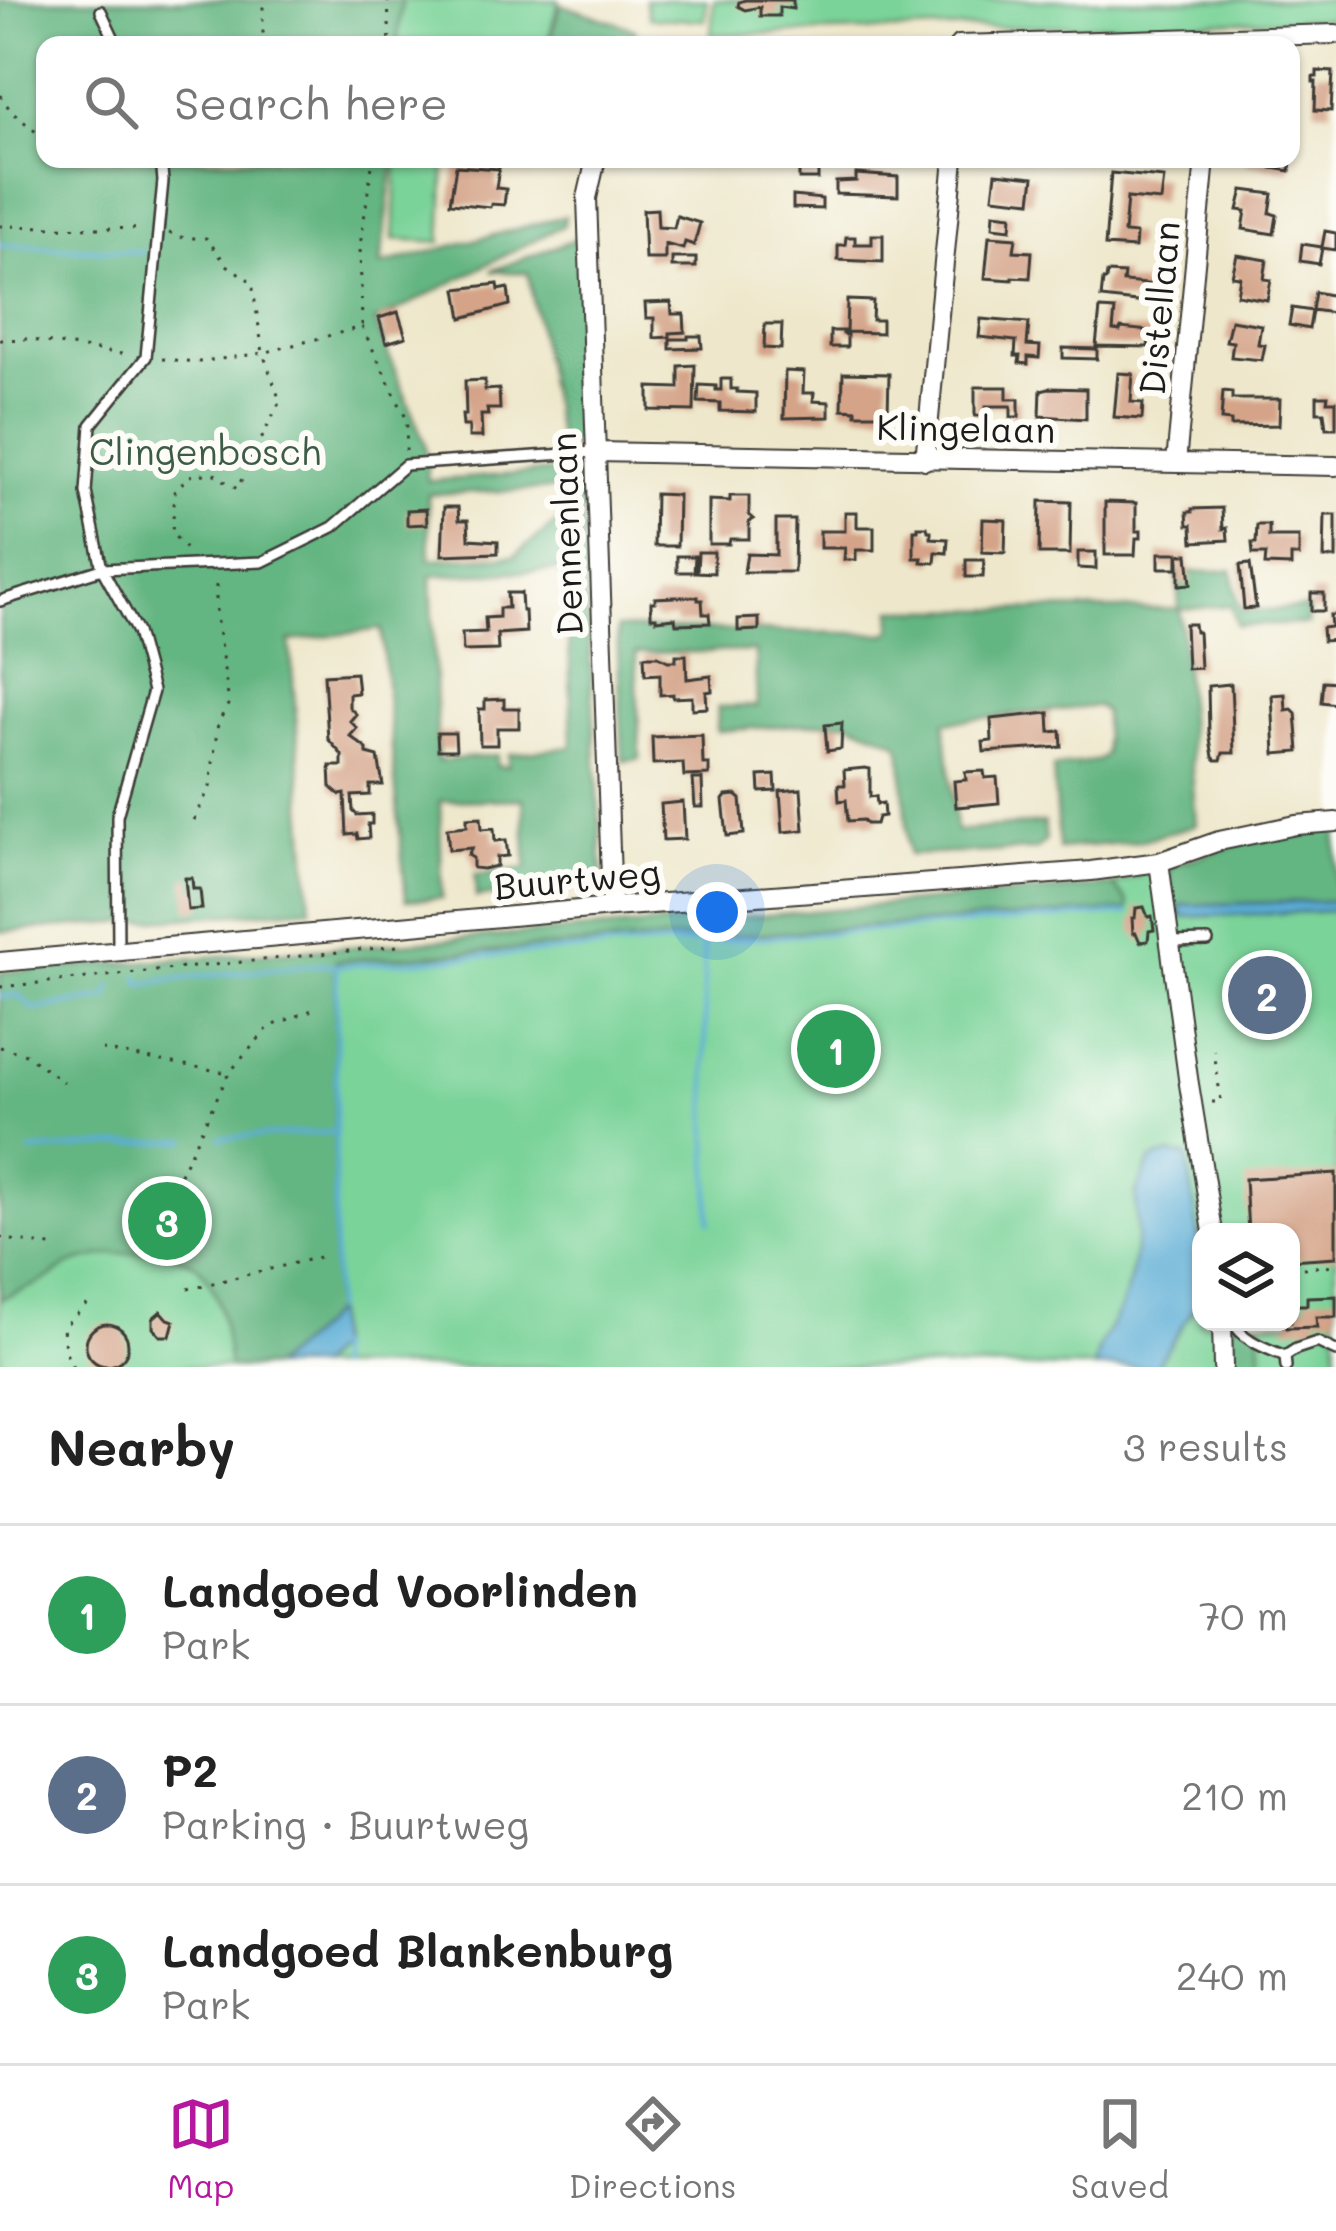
<!DOCTYPE html>
<html lang="en">
<head>
<meta charset="utf-8">
<style>
	:root { --surface:#fff; --page:#f2f2f2; --text:#222; --muted:#767676; --line:#e0e0e0; --accent:#b5179e }
	body { margin:0; font-family:Mali,sans-serif; background:var(--page); color:var(--text) }
	.controls { position:absolute; right:36px; bottom:36px; display:grid; overflow:hidden; border-radius:24px; box-shadow:0 3px 9px #0004 }
	.controls button { width:108px; height:108px; display:grid; place-items:center; padding:0; border:0; border-bottom:3px solid var(--line); background:var(--surface); color:var(--text); font:60px sans-serif }
	.you { position:absolute; left:717px; top:912px; width:42px; height:42px; margin:-30px; border:9px solid #fff; border-radius:50%; background:#1a73e8; box-shadow:0 0 0 18px #1a73e833 }
	.badge { display:grid; place-items:center; width:78px; height:78px; border-radius:50%; background:var(--accent); color:#fff; font-size:39px; font-weight:700 }
	.pin { position:absolute; translate:-50% -50%; border:6px solid #fff; box-shadow:0 3px 12px #0006 }
	.list { margin:0; padding:0; list-style:none }
	h2 { display:flex; justify-content:space-between; align-items:center; height:156px; margin:0; padding:0 48px; font-size:51px }
	h2 small { font-size:39px; font-weight:400; color:var(--muted) }
	.list li { display:grid; grid-template-columns:78px 1fr auto; gap:36px; align-items:center; box-sizing:border-box; height:180px; padding:0 48px; border-top:3px solid var(--line) }
	.list b { display:block; font-size:45px; white-space:nowrap }
	.list p { margin:0; font-size:39px; white-space:nowrap; color:var(--muted) }
	.list em { font-size:39px; font-style:normal; color:var(--muted) }
	.icon { flex:none; width:66px; height:66px; fill:none; stroke:currentColor; stroke-width:2; stroke-linecap:round; stroke-linejoin:round }
	.map { position:relative; flex:none; width:1336px; height:1367px; overflow:hidden }
	.search { position:absolute; background:var(--surface); box-shadow:0 3px 9px #0004; left:36px; right:36px; top:36px; height:132px; display:flex; align-items:center; gap:30px; box-sizing:border-box; padding:0 42px; border-radius:24px; color:var(--muted); font-size:45px }
	.sheet { height:696px; background:var(--surface) }
	nav { display:flex; justify-content:space-around; align-items:center; box-sizing:border-box; height:168px; border-top:3px solid var(--line); background:var(--surface); font-size:33px; color:var(--muted) }
	nav a { display:grid; justify-items:center; gap:6px }
	nav .on { color:var(--accent) }
	.map>svg:first-child { display:block }
	.green { fill:#7ad399; stroke:#4b785a; stroke-width:3; fill-rule:evenodd }
	.forest { fill:#63b581; stroke:#40684e; stroke-width:3; fill-rule:evenodd }
	.water { fill:#5badd6; stroke:#3c6479; stroke-width:3 }
	.lines { fill:none; stroke-linecap:round; stroke-linejoin:round }
	.stream { stroke:#5badd6; stroke-width:4.5 }
	.building { fill:#d4a388 }
	.service-casing { stroke:#3c3a36; stroke-width:14 }
	.minor-casing { stroke:#3c3a36; stroke-width:22 }
	.path { stroke:#3c3a36; stroke-width:3; stroke-dasharray:3 9; stroke-linecap:butt }
	.service { stroke:#fff; stroke-width:9 }
	.minor { stroke:#fff; stroke-width:18 }
	.labels { text-anchor:middle; dominant-baseline:central; stroke-width:12; stroke-linejoin:round; paint-order:stroke }
	.street-label { font-size:36px; fill:#1c1c1c; stroke:#fdfcf7 }
	.park-label { font-size:36px; fill:#3d5c48; stroke:#fdfcf7 }
</style>
</head>
<body>
<div class="map">
<svg width="1336" height="1367" viewBox="0 0 1336 1367">
	<rect width="100%" height="100%" fill="#fdfcf7"/>
	<filter id="ink" filterUnits="userSpaceOnUse"><feTurbulence type="fractalNoise" baseFrequency=".00833" numOctaves="2"/><feDisplacementMap in="SourceGraphic" scale="24" xChannelSelector="R" yChannelSelector="G"/><feConvolveMatrix kernelMatrix="1 2 1 2 8 2 1 2 1" color-interpolation-filters="sRGB"/></filter>
	<filter id="wash" filterUnits="userSpaceOnUse"><feTurbulence type="fractalNoise" baseFrequency=".004" numOctaves="4" result="noise"/><feDisplacementMap in="SourceGraphic" scale="48" xChannelSelector="R" yChannelSelector="G"/><feGaussianBlur stdDeviation="2.7" result="paint"/><feColorMatrix in="noise" values="0 0 0 0 0 0 0 0 0 0 0 0 0 0 0 0 0 1.4 0 .05"/><feComposite in="paint" operator="in"/></filter>
	<g filter="url(#wash)">
		<rect width="100%" height="100%" fill="#eee7cb"/>
		<path class="green" d="M 402,0 L 559,0 L 547,45 L 397,42 Z
			M 645,0 L 707,0 L 705,20 L 649,18 Z
			M 714,0 L 1336,0 L 1336,19 L 711,35 Z
			M 397,159 L 445,159 L 441,242 L 394,239 Z
			M 1336,828 L 1336,1367 L 0,1367 L 0,997 L 336,965 L 336,961 L 1127,910 L 1128,903 L 1113,885 L 1173,863 ZM 1201,1232 L 1291,1232 L 1291,1322 L 1201,1322 Z"/>
		<path class="forest" d="M 0,0 L 402,0 L 397,45 L 45,45 L 45,159 L 394,159 L 381,265 L 565,216 L 564,225 L 375,322 L 425,444 L 428,481 L 580,469 L 603,885 L 476,897 L 475,875 L 527,868 L 523,799 L 440,801 L 442,898 L 406,900 L 381,629 L 290,641 L 311,908 L 0,932 ZM 559,489 L 560,520 L 514,556 L 430,559 L 428,494 ZM 567,570 L 572,747 L 509,754 L 508,766 L 497,766 L 497,755 L 438,761 L 431,576 Z
			M 560,4 L 635,29 L 637,45 L 549,45 Z
			M 578,238 L 586,442 L 559,443 L 528,273 L 491,271 Z
			M 1232,570 L 1238,602 L 1243,611 L 1308,608 L 1308,624 L 1237,626 L 1231,605 L 1180,610 L 1196,825 L 1140,841 L 1059,849 L 1053,768 L 1099,760 L 1105,754 L 1104,712 L 1097,706 L 945,722 L 956,831 L 1044,823 L 1046,840 L 1036,850 L 909,855 L 901,748 L 897,742 L 846,721 L 717,731 L 718,707 L 757,706 L 755,651 L 636,653 L 640,759 L 623,761 L 617,628 L 887,634 L 892,630 L 893,610 L 1179,609 L 1177,573 Z
			M 1336,828 L 1336,901 L 1182,905 L 1182,917 C 1168,903 1170,884 1171,865 L 1249,841 Z
			M 1113,885 L 1128,903 L 1128,910 L 336,961 L 334,1310 L 318,1328 L 272,1367 L 229,1367 C 225,1337 222,1293 201,1270 C 177,1243 95,1252 66,1266 C 61,1269 57,1273 51,1277 C 35,1286 17,1292 0,1299 L 0,972 L 673,923 Z
			M 1230,1322 L 1259,1322 L 1262,1367 L 1234,1367 Z"/>
		<path class="water" d="M 1336,901 L 1336,911 L 1182,917 L 1181,905 Z
			M 1170,1154 L 1187,1156 L 1201,1253 L 1201,1296 L 1156,1367 L 1094,1367 L 1099,1348 L 1120,1309 L 1130,1281 L 1137,1236 L 1136,1192 L 1151,1160 Z
			M 334,1310 L 335,1348 L 316,1367 L 272,1367 L 318,1328 Z"/>
		<g class="lines">
			<path class="stream" d="M 0,245 L 143,252
				M 703,941 L 710,1222
				M 138,977 L 143,985 L 166,980 L 325,964 L 337,966 L 1128,913
				M 0,997 L 18,995 L 35,1009 L 108,997 L 111,985
				M 220,1138 L 334,1132
				M 31,1151 L 187,1140
				M 334,1310 L 337,967
				M 335,1348 L 335,1367"/>
		</g>
		<g id="blocks">
			<path class="building" d="M 793,0 L 793,9 L 779,7 L 779,16 L 760,16 L 760,7 L 745,10 L 738,6 L 739,2 L 745,0 Z
				M 1317,71 L 1333,72 L 1331,111 L 1315,110 L 1316,82 L 1313,82 L 1313,77 L 1317,77 Z
				M 1245,159 L 1291,159 L 1290,171 L 1244,163 Z
				M 808,162 L 818,162 L 818,179 L 799,179 L 799,170 L 808,170 Z
				M 456,166 L 499,169 L 496,188 L 506,189 L 504,205 L 491,204 L 490,207 L 450,203 Z
				M 996,173 L 1034,177 L 1031,201 L 993,197 Z
				M 1111,173 L 1164,178 L 1161,201 L 1127,198 L 1124,233 L 1136,234 L 1135,248 L 1105,246 Z
				M 856,174 L 898,177 L 898,196 L 836,194 L 836,182 L 856,181 Z
				M 1243,190 L 1273,194 L 1270,213 L 1277,215 L 1274,234 L 1243,229 L 1246,211 L 1238,210 Z
				M 793,196 L 822,199 L 822,209 L 793,208 Z
				M 657,209 L 658,227 L 674,228 L 677,216 L 700,223 L 694,245 L 685,242 L 683,249 L 665,244 L 665,259 L 645,259 L 643,210 Z
				M 994,213 L 1012,215 L 1011,229 L 993,227 Z
				M 1325,231 L 1336,233 L 1336,250 L 1322,248 L 1319,264 L 1300,261 L 1302,244 L 1322,247 Z
				M 872,235 L 883,235 L 883,262 L 838,260 L 838,245 L 845,245 L 846,237 L 855,237 L 855,244 L 872,244 Z
				M 989,236 L 1016,238 L 1014,251 L 1032,252 L 1030,278 L 1012,277 L 1012,280 L 985,278 Z
				M 1237,255 L 1267,260 L 1264,279 L 1271,280 L 1267,300 L 1237,295 L 1240,277 L 1232,276 Z
				M 672,258 L 696,258 L 696,267 L 672,267 Z
				M 1107,273 L 1124,274 L 1123,282 L 1148,284 L 1146,303 L 1101,298 L 1103,280 L 1106,280 Z
				M 498,284 L 499,290 L 508,288 L 510,305 L 462,318 L 457,289 Z
				M 1315,292 L 1335,296 L 1333,313 L 1312,310 Z
				M 847,300 L 873,301 L 872,320 L 882,320 L 882,333 L 846,332 Z
				M 671,302 L 672,314 L 684,314 L 685,332 L 670,333 L 670,337 L 654,338 L 654,318 L 646,318 L 645,303 Z
				M 1292,308 L 1312,311 L 1309,329 L 1289,325 Z
				M 1100,309 L 1115,310 L 1113,330 L 1120,331 L 1121,328 L 1150,331 L 1148,347 L 1096,346 Z
				M 398,312 L 406,337 L 386,343 L 379,318 Z
				M 981,319 L 1029,323 L 1027,345 L 1040,346 L 1039,358 L 1028,357 L 1028,364 L 1019,363 L 1020,356 L 1015,356 L 1016,341 L 979,337 Z
				M 1231,320 L 1261,325 L 1258,344 L 1265,345 L 1262,360 L 1231,357 L 1233,342 L 1226,341 Z
				M 765,324 L 782,324 L 781,349 L 764,348 Z
				M 830,331 L 843,331 L 843,334 L 847,335 L 847,347 L 830,347 Z
				M 688,336 L 701,336 L 702,348 L 670,349 L 670,339 L 688,339 Z
				M 1063,348 L 1097,349 L 1097,359 L 1063,358 Z
				M 695,365 L 694,411 L 649,410 L 649,387 L 679,388 L 679,366 Z
				M 785,371 L 804,372 L 803,393 L 814,393 L 813,401 L 829,402 L 829,417 L 784,418 Z
				M 843,373 L 889,374 L 888,414 L 856,414 L 856,410 L 842,409 Z
				M 1118,373 L 1133,374 L 1131,402 L 1143,403 L 1142,419 L 1114,417 Z
				M 721,379 L 731,379 L 731,389 L 737,389 L 737,392 L 756,393 L 756,412 L 720,411 L 720,403 L 698,402 L 699,385 L 716,386 L 716,390 L 721,390 Z
				M 485,380 L 485,390 L 499,389 L 500,409 L 487,409 L 488,415 L 481,415 L 482,437 L 469,437 L 469,426 L 463,426 L 462,415 L 466,415 L 465,381 Z
				M 975,387 L 1007,387 L 1007,399 L 1019,399 L 1019,417 L 1011,417 L 1011,406 L 986,406 L 986,416 L 975,416 Z
				M 1049,388 L 1086,389 L 1086,419 L 1040,416 L 1041,390 Z
				M 1223,391 L 1232,392 L 1232,399 L 1280,399 L 1279,425 L 1231,426 L 1231,421 L 1221,420 Z
				M 1317,396 L 1328,396 L 1327,401 L 1336,401 L 1336,428 L 1326,428 L 1324,412 L 1317,412 Z
				M 655,494 L 678,495 L 677,546 L 654,546 Z
				M 730,496 L 749,496 L 749,515 L 754,519 L 749,522 L 749,539 L 730,539 L 729,544 L 709,544 L 709,500 L 730,501 Z
				M 1040,501 L 1071,502 L 1070,554 L 1039,554 Z
				M 1105,502 L 1136,503 L 1136,531 L 1141,531 L 1141,538 L 1136,538 L 1135,555 L 1105,555 Z
				M 444,507 L 458,507 L 459,520 L 468,520 L 469,539 L 498,541 L 498,553 L 442,555 Z
				M 1222,508 L 1223,529 L 1227,528 L 1228,540 L 1193,542 L 1192,525 L 1188,525 L 1187,512 L 1192,512 L 1192,509 Z
				M 426,509 L 427,524 L 407,525 L 407,510 Z
				M 845,512 L 857,512 L 857,527 L 874,527 L 874,550 L 856,550 L 856,560 L 844,560 L 845,548 L 820,548 L 820,531 L 845,531 Z
				M 1325,515 L 1336,515 L 1336,558 L 1324,558 Z
				M 983,519 L 1006,520 L 1005,553 L 982,552 Z
				M 776,520 L 795,520 L 794,572 L 744,572 L 747,554 L 776,555 Z
				M 1257,525 L 1269,525 L 1269,537 L 1299,537 L 1299,556 L 1291,556 L 1291,566 L 1265,565 L 1266,554 L 1253,554 L 1252,543 L 1256,543 Z
				M 918,527 L 927,527 L 928,531 L 931,531 L 931,538 L 948,539 L 947,553 L 936,552 L 935,563 L 921,562 L 922,558 L 914,558 L 914,530 L 918,530 Z
				M 698,552 L 714,552 L 714,573 L 697,572 Z
				M 1078,552 L 1096,552 L 1096,569 L 1078,568 Z
				M 1159,553 L 1178,553 L 1178,568 L 1159,568 Z
				M 1179,554 L 1188,554 L 1191,584 L 1179,585 Z
				M 677,556 L 695,556 L 694,572 L 677,572 Z
				M 966,560 L 984,560 L 983,577 L 966,577 Z
				M 1250,564 L 1256,608 L 1244,609 L 1240,565 Z
				M 507,593 L 521,593 L 522,611 L 525,611 L 526,632 L 497,634 L 498,650 L 463,651 L 462,633 L 486,632 L 485,618 L 499,617 L 499,608 L 508,608 Z
				M 1311,593 L 1324,593 L 1324,611 L 1311,611 Z
				M 675,597 L 698,597 L 698,600 L 702,600 L 703,614 L 709,614 L 710,623 L 676,624 L 675,618 L 656,620 L 656,617 L 651,617 L 651,602 L 655,602 L 655,598 Z
				M 1330,615 L 1336,615 L 1336,640 L 1323,641 L 1322,628 L 1331,627 Z
				M 759,618 L 759,630 L 738,631 L 738,619 Z
				M 1185,624 L 1194,624 L 1195,632 L 1198,632 L 1200,668 L 1187,669 Z
				M 676,655 L 686,655 L 687,679 L 711,676 L 712,691 L 706,692 L 707,708 L 692,709 L 692,697 L 673,698 L 673,694 L 660,695 L 660,674 L 645,675 L 644,656 L 658,656 L 668,661 L 676,661 Z
				M 356,673 L 358,693 L 349,694 L 349,707 L 356,714 L 350,721 L 357,728 L 350,736 L 367,749 L 367,754 L 378,757 L 383,785 L 370,785 L 370,795 L 352,796 L 353,811 L 357,815 L 372,814 L 372,824 L 368,824 L 369,838 L 358,839 L 357,834 L 347,835 L 345,794 L 340,795 L 331,787 L 330,766 L 342,766 L 342,755 L 328,739 L 324,675 Z
				M 1323,681 L 1336,682 L 1336,704 L 1321,702 Z
				M 1231,684 L 1234,753 L 1223,753 L 1221,760 L 1216,760 L 1213,757 L 1209,732 L 1208,686 Z
				M 1285,694 L 1286,710 L 1292,709 L 1296,713 L 1299,752 L 1275,754 L 1272,695 Z
				M 504,699 L 504,708 L 519,708 L 519,728 L 497,728 L 497,745 L 480,745 L 479,709 L 485,709 L 485,700 Z
				M 1049,713 L 1050,732 L 1061,731 L 1062,747 L 984,752 L 983,742 L 992,741 L 991,719 Z
				M 842,723 L 841,749 L 827,751 L 825,725 Z
				M 437,733 L 455,733 L 456,750 L 438,750 Z
				M 702,735 L 703,764 L 709,764 L 709,775 L 684,776 L 683,763 L 653,764 L 652,737 Z
				M 865,768 L 870,769 L 870,797 L 876,796 L 877,804 L 883,803 L 884,816 L 878,817 L 876,824 L 866,824 L 863,820 L 848,821 L 846,800 L 839,801 L 838,785 L 845,785 L 844,770 Z
				M 984,771 L 985,778 L 997,777 L 999,803 L 956,807 L 954,781 L 966,780 L 965,772 Z
				M 775,775 L 776,791 L 760,792 L 759,776 Z
				M 693,779 L 702,779 L 703,807 L 695,807 Z
				M 801,789 L 804,830 L 783,832 L 780,791 Z
				M 736,795 L 741,799 L 744,834 L 727,836 L 723,800 L 726,796 Z
				M 683,802 L 685,839 L 663,840 L 661,804 Z
				M 481,817 L 482,829 L 494,828 L 495,841 L 506,840 L 508,856 L 497,857 L 497,866 L 483,869 L 473,868 L 473,858 L 468,855 L 472,848 L 449,850 L 447,828 L 467,826 L 467,818 Z
				M 185,878 L 192,878 L 193,889 L 200,889 L 202,909 L 188,910 Z
				M 1144,907 L 1148,917 L 1152,916 L 1154,930 L 1149,931 L 1148,941 L 1140,942 L 1136,933 L 1133,933 L 1132,918 L 1135,918 L 1136,908 Z
				M 1336,1173 L 1336,1257 L 1291,1260 L 1291,1232 L 1248,1232 L 1245,1179 Z
				M 1336,1296 L 1336,1317 L 1316,1317 L 1317,1327 L 1286,1328 L 1285,1322 L 1291,1322 L 1291,1305 L 1307,1305 L 1307,1297 Z
				M 161,1311 L 168,1319 L 174,1321 L 170,1336 L 160,1336 L 153,1328 L 153,1318 Z
				M86 1345a21 21 0 1 1 42 0a21 21 0 1 1-42 0Z"/>
		</g>
	</g>
	<g filter="url(#ink)">
		<use href="#blocks" fill-opacity="0" stroke="#3c3a36" stroke-width="3"/>
		<g class="lines">
			<defs>
				<path id="service" d="M 101,11 L 117,45
					M 0,601 L 102,569 L 262,562 L 333,527 L 405,465 L 594,452
					M 1172,942 L 1208,941
					M 118,950 L 117,816 L 153,691 L 137,632 L 102,569 L 86,492 L 91,425 L 146,357 L 163,181 L 161,159
					M 1233,1322 C 1243,1341 1266,1348 1285,1356
					M 1286,1367 L 1285,1356 L 1296,1349 L 1317,1342 L 1336,1351"/>
				<path id="minor" d="M 959,45 L 1336,34
					M 596,159 L 587,198 L 612,907
					M 596,452 L 1336,466
					M 925,460 L 954,159
					M 1176,463 L 1205,159
					M 1159,862 L 1188,1078 L 1213,1232
					M 0,962 L 612,907 L 1091,871 L 1159,862 L 1219,841 L 1296,825 L 1336,822
					M 1222,1322 L 1223,1367"/>
			</defs>
			<use href="#service" class="service-casing"/>
			<use href="#minor" class="minor-casing"/>
			<path class="path" d="M 388,0 L 390,45
				M 260,45 L 263,37 L 263,0
				M 0,95 C 14,119 29,122 45,142
				M 0,226 L 142,229
				M 169,233 L 184,238 L 206,238 L 227,265 L 252,282 L 263,353 L 280,401 L 237,489 L 213,473 L 188,476 L 175,492 L 172,533 L 189,553
				M 362,325 L 360,246 L 373,159
				M 0,340 L 26,339 L 129,355
				M 162,359 L 199,362 L 263,353 L 362,327 L 407,420 L 406,451
				M 194,820 L 210,787 L 218,723 L 229,703 L 216,616 L 216,578
				M 0,987 L 398,946
				M 0,1047 L 26,1054 L 63,1082
				M 102,1050 L 229,1073
				M 1212,1102 L 1221,1102 L 1214,1050
				M 138,1217 L 177,1180 L 229,1073 L 269,1027 L 312,1010
				M 0,1238 L 56,1247
				M 1291,1269 L 1336,1265
				M 188,1289 L 320,1257
				M 73,1367 L 65,1351 L 63,1327 L 90,1302"/>
			<use href="#service" class="service"/>
			<use href="#minor" class="minor"/>
		</g>
	</g>
	<g class="labels">
		<g class="street-label">
			<text transform="translate(1158 308) rotate(-85)">Distellaan</text>
			<text transform="translate(966 427) rotate(1)">Klingelaan</text>
			<text transform="translate(565 534) rotate(-92)">Dennenlaan</text>
			<text transform="translate(577 878) rotate(-5)">Buurtweg</text>
		</g>
		<g class="park-label">
			<text x="205" y="450">Clingenbosch</text>
		</g>
	</g>
</svg>
<div class="controls">
<button><svg class="icon" aria-label="layers" viewBox="0 0 24 24"><path d="M12 4l9 5-9 5-9-5zM3 14l9 5 9-5"/></svg></button>
</div>
<div class="you"></div>
<div class="pin badge" style="left:836px;top:1049px;background:#2e9e5b">1</div>
<div class="pin badge" style="left:1267px;top:995px;background:#5c6f8a">2</div>
<div class="pin badge" style="left:167px;top:1221px;background:#2e9e5b">3</div>
<div class="search"><svg class="icon" aria-label="search" viewBox="0 0 24 24"><circle cx="10" cy="10" r="6"/><path d="M15 15l6 6"/></svg>Search here</div>
</div>
<section class="sheet">
<h2>Nearby<small>3 results</small></h2>
<ul class="list">
<li><span class="badge" style="background:#2e9e5b">1</span><div><b>Landgoed Voorlinden</b><p>Park</p></div><em>70 m</em></li>
<li><span class="badge" style="background:#5c6f8a">2</span><div><b>P2</b><p>Parking · Buurtweg</p></div><em>210 m</em></li>
<li><span class="badge" style="background:#2e9e5b">3</span><div><b>Landgoed Blankenburg</b><p>Park</p></div><em>240 m</em></li>
</ul>
</section>
<nav>
<a class="on"><svg class="icon" aria-label="map" viewBox="0 0 24 24"><path d="M3 6l6-2 6 2 6-2v14l-6 2-6-2-6 2zM9 4v14M15 6v14"/></svg>Map</a>
<a><svg class="icon" aria-label="directions" viewBox="0 0 24 24"><path d="M12 3l9 9-9 9-9-9zM9 14v-3h6M13 9l2 2-2 2"/></svg>Directions</a>
<a><svg class="icon" aria-label="saved" viewBox="0 0 24 24"><path d="M7 4h10v16l-5-4-5 4z"/></svg>Saved</a>
</nav>
</body>
</html>
